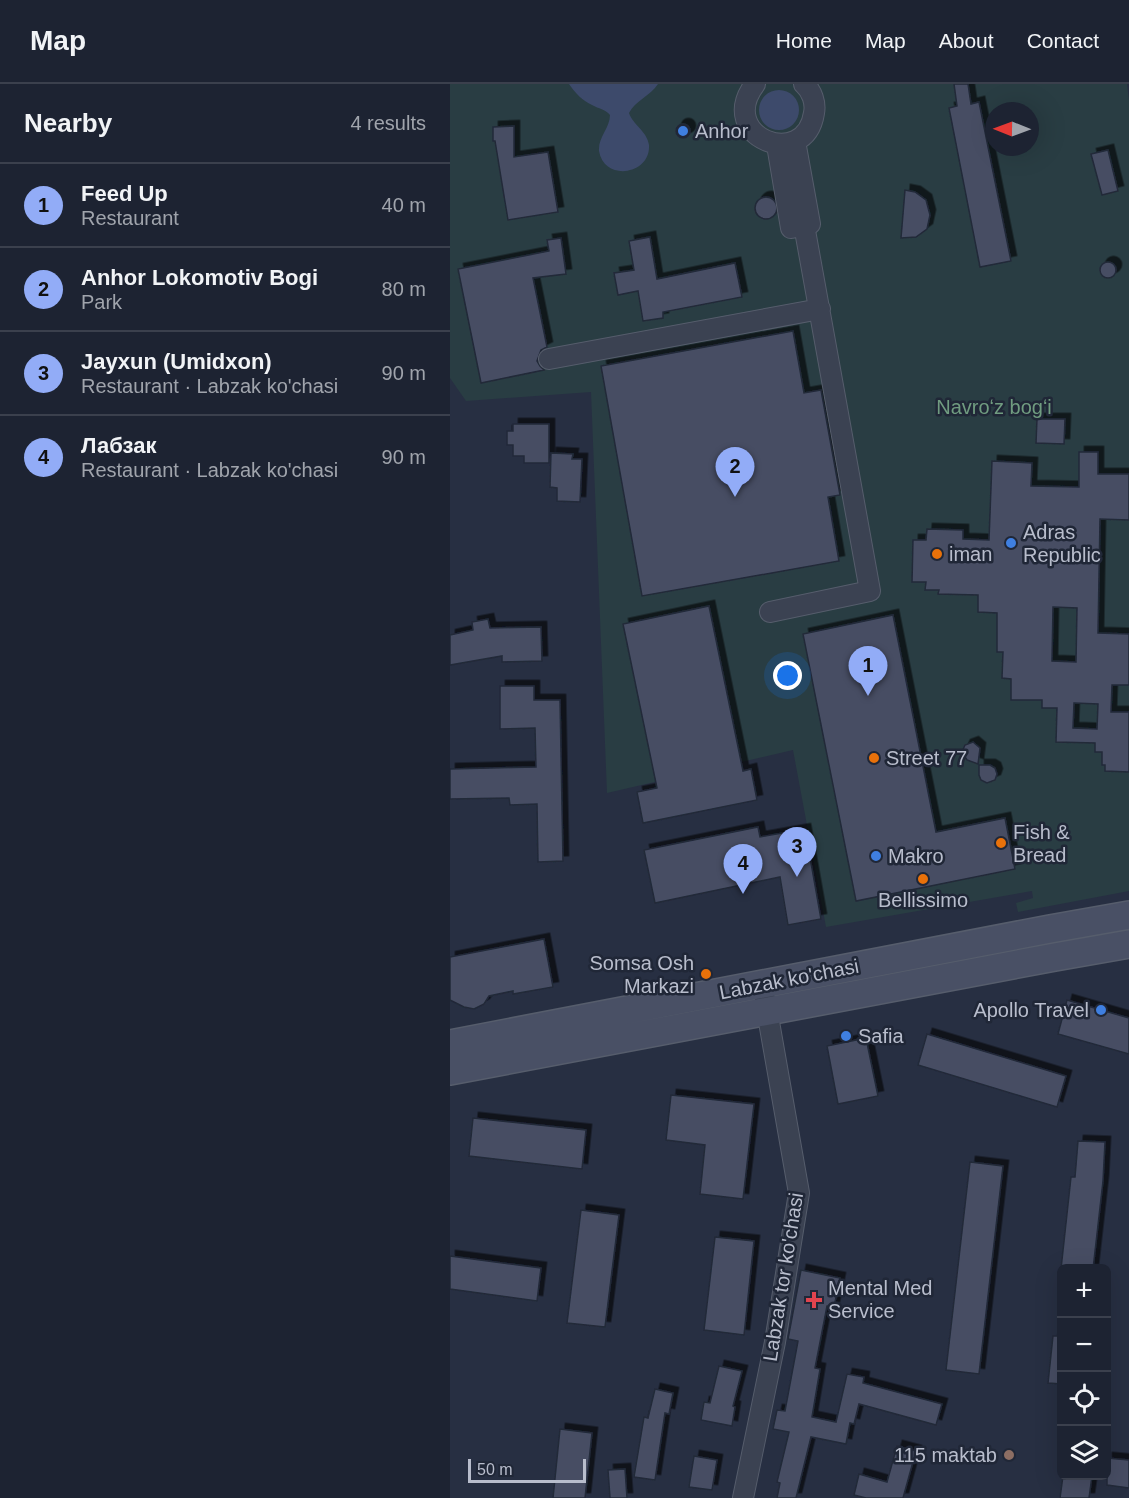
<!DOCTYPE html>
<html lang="en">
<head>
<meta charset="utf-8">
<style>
	:root { --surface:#1d2332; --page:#252b3a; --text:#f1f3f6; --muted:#a0a4ac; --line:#3b404d; --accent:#92acf7 }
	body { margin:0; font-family:Helvetica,sans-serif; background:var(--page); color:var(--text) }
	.controls { position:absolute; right:18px; bottom:18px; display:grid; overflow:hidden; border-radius:9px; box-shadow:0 6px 24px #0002 }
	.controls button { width:54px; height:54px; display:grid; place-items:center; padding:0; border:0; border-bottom:2px solid var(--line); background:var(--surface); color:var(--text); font:30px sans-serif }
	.compass { position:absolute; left:535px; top:18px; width:54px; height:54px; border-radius:50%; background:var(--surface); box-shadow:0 6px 24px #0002; rotate:271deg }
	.scale { position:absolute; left:18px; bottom:15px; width:118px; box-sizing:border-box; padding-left:6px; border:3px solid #b8bdcc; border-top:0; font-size:16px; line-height:21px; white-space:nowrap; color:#b8bdcc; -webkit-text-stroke:4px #202737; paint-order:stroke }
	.you { position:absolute; left:338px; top:592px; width:21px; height:21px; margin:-15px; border:4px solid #fff; border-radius:50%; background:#1a73e8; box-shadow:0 0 0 9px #1a73e833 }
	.badge { display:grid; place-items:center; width:39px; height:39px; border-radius:50%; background:var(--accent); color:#111; font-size:20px; font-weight:700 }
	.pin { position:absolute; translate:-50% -50px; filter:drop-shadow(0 2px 3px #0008) }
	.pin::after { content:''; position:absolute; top:32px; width:21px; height:18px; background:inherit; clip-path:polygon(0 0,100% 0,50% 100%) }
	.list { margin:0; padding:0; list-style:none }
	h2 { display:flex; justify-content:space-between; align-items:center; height:78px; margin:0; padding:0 24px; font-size:26px }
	h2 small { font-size:20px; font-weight:400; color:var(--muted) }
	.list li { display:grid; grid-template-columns:39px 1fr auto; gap:18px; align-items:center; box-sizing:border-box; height:84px; padding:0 24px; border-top:2px solid var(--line) }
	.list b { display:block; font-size:22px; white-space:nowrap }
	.list p { margin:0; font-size:20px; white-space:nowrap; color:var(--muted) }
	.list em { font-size:20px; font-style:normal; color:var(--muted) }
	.icon { flex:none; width:33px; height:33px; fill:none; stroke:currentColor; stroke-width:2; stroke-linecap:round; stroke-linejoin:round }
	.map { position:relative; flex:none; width:679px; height:1414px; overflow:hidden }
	header { display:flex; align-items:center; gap:36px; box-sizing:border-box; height:84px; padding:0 30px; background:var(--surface); border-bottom:2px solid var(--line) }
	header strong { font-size:28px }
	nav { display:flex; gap:33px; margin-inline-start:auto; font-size:21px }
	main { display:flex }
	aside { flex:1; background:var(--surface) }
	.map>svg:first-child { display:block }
	.green { fill:#293d43; fill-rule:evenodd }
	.water { fill:#3d4a6b }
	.building { fill:#464e64; stroke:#222939; stroke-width:1.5; fill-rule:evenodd; filter:url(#shadow) }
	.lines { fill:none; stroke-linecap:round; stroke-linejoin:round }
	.street-casing { stroke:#565d6c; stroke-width:22 }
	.secondary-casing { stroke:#565d6c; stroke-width:30 }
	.street { stroke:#3b4252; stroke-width:20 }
	.secondary { stroke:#495065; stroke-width:27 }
	.shop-dot { fill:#3f7fe0; stroke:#202737; stroke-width:2 }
	.food-dot { fill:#e8710a; stroke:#202737; stroke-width:2 }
	.health-dot { fill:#e0444e; stroke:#202737; stroke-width:2 }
	.education-dot { fill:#8d6e63; stroke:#202737; stroke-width:2 }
	.labels { text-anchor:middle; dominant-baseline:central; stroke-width:5; stroke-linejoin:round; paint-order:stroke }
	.poi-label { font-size:20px; fill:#b8bdcc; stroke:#202737; text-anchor:start }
	.park-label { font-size:20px; fill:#709c80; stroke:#202737 }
	.street-label { font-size:20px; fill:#b8bdcc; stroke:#202737 }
</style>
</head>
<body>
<header>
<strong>Map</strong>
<nav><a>Home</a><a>Map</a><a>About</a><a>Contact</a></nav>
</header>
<main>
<aside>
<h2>Nearby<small>4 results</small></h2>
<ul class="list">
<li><span class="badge">1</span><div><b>Feed Up</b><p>Restaurant</p></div><em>40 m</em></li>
<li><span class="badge">2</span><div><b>Anhor Lokomotiv Bogi</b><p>Park</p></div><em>80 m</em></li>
<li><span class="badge">3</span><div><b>Jayxun (Umidxon)</b><p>Restaurant · Labzak ko'chasi</p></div><em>90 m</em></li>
<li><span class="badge">4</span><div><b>Лабзак</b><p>Restaurant · Labzak ko'chasi</p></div><em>90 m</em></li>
</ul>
</aside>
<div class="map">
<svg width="679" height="1414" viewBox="0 0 679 1414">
	<defs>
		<filter id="shadow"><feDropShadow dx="5.5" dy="-5.5" stdDeviation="0" flood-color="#0009"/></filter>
	</defs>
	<rect width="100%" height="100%" fill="#272f42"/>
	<path class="green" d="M 0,0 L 677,0 L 679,16 L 679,807 L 568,828 L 566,819 L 583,814 L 582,807 L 376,843 L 343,666 L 157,709 L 141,308 L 16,317 L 0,294 ZM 544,27 L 580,27 L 580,63 L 544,63 Z"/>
	<path class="water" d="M 119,0 L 208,0 C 200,12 185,17 179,29 C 183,41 197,47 199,61 C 201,91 154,98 149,67 C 148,53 160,44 160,31 C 155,25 149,25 142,21 C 133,17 125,9 119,0 Z
		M309 26a20 20 0 1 1 40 0a20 20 0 1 1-40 0Z"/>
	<path class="building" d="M 504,0 L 518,0 L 521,20 L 529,18 L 561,177 L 530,183 L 499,24 L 507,22 Z
		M226 47a7 7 0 1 1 14 0a7 7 0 1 1-14 0Z
		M 64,42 L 64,73 L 98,68 L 108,128 L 58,136 L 45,57 L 43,57 L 43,43 Z
		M 658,66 L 668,107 L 652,111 L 641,70 Z
		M 455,106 L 465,108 L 476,116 L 480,131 L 477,145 L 466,153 L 451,154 Z
		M305 124a11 11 0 1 1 22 0a11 11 0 1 1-22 0Z
		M 200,153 L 207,195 L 285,179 L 292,213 L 213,228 L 213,234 L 193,237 L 188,207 L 168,211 L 164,189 L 184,186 L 179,157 Z
		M 111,154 L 116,190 L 83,194 L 97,263 L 91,266 L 87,277 L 90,282 L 94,286 L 31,299 L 8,185 L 99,167 L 97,156 Z
		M650 186a8 8 0 1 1 16 0a8 8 0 1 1-16 0Z
		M 343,247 L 354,309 L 371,306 L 390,411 L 378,413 L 389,477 L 192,512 L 151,282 Z
		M 587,335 L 615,335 L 614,360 L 586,359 Z
		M 63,340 L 99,340 L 99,379 L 74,379 L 74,372 L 63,372 L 63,361 L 57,361 L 57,347 L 63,347 Z
		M 629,368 L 648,368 L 648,390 L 679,390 L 679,436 L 650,435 L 648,549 L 679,550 L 679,601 L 662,601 L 661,628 L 679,628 L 679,688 L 655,687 L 655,681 L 652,681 L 652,668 L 645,668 L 645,659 L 606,658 L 607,624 L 592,624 L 592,616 L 561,616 L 561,595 L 552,594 L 553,568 L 547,568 L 547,529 L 528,528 L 528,511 L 488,510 L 489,506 L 475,506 L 476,498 L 462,498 L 463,456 L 476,456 L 477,445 L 513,446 L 513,455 L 539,456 L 542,377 L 582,379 L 581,402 L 629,403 ZM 603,523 L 627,524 L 626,578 L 602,577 ZM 624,619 L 648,620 L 647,645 L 623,644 Z
		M 101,369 L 123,370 L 122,375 L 132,375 L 130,418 L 107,417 L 107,404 L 100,403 Z
		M 259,522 L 293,687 L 301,685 L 307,716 L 193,739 L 187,708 L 207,704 L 173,540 Z
		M 443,531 L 486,748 L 555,734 L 565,785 L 406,817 L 353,550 Z
		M 38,535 L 40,544 L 91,543 L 92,577 L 52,578 L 52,572 L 0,581 L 0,551 L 23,546 L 22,538 Z
		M 50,602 L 84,602 L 84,616 L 110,616 L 113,777 L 88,778 L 87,720 L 60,721 L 59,714 L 0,715 L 0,685 L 86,683 L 85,644 L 50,645 Z
		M 523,658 L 530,664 L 528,680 L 517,676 L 512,668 L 515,661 Z
		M 529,681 L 540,681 L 545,684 L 547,690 L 545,696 L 537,699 L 531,696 L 529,691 Z
		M 308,743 L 310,753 L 355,745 L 371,835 L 338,841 L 330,793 L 205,819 L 194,766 Z
		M 94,855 L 103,903 L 63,910 L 63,907 L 39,912 L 34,920 L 24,925 L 14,923 L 0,916 L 0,873 Z
		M 617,916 L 679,934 L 679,970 L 608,950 Z
		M 477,950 L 616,992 L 607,1023 L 468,981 Z
		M 416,954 L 428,1012 L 388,1020 L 377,962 Z
		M 221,1011 L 304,1020 L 293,1115 L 250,1110 L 255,1061 L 216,1056 Z
		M 23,1034 L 136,1046 L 132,1085 L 19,1072 Z
		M 628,1057 L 655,1058 L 653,1097 L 643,1185 L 611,1185 L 621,1093 L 625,1093 Z
		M 520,1078 L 553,1082 L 529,1290 L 496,1286 Z
		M 131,1126 L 169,1131 L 155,1243 L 117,1239 Z
		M 265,1153 L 304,1157 L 294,1251 L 254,1246 Z
		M 0,1172 L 91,1184 L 87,1217 L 0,1205 Z
		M 351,1186 L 390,1194 L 384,1223 L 377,1222 L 365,1284 L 370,1285 L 362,1333 L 386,1338 L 397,1290 L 414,1293 L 413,1299 L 492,1320 L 486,1341 L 409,1320 L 404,1340 L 400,1339 L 396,1360 L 361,1353 L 346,1414 L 327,1414 L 330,1399 L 327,1398 L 339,1348 L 323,1345 L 327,1326 L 335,1327 L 348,1257 L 338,1255 Z
		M 603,1252 L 612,1252 L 612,1300 L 598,1299 Z
		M 269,1282 L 292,1287 L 283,1322 L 285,1323 L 282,1342 L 251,1336 L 254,1318 L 260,1319 Z
		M 205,1305 L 223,1309 L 219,1330 L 215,1329 L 205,1396 L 184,1393 L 194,1333 L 198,1334 Z
		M 110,1345 L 142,1349 L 135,1414 L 103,1414 Z
		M 447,1362 L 466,1367 L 453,1414 L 416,1414 L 404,1411 L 409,1390 L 437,1398 Z
		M 244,1372 L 267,1376 L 262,1406 L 239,1403 Z
		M 657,1374 L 679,1376 L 679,1404 L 657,1401 Z
		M 175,1385 L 177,1414 L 160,1414 L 158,1386 Z
		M 613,1392 L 642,1392 L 639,1414 L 610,1414 Z"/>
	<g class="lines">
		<defs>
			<path id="street" d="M 305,0 C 265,53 355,88 364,29 C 366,19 362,7 354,0
				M 327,61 L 341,144 L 360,140 L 345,57
				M 99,275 L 370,225
				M 320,528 L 420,507 L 354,141
				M 293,1414 L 325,1258 L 349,1109 L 315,915"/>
			<path id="secondary" d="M 0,960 L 600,845 L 679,831
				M 0,987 L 605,873 L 679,860"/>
		</defs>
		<use href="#street" class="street-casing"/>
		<use href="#secondary" class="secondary-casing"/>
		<use href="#street" class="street"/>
		<use href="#secondary" class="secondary"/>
	</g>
	<g class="shop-dot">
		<circle cx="233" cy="47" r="6"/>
		<circle cx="561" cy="459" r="6"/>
		<circle cx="426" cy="772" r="6"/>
		<circle cx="651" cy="926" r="6"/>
		<circle cx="396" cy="952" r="6"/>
	</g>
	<g class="food-dot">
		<circle cx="487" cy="470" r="6"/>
		<circle cx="424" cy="674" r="6"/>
		<circle cx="551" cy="759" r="6"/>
		<circle cx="473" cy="795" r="6"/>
		<circle cx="256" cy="890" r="6"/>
	</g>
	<path class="health-dot" d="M361 1207h6v6h6v6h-6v6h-6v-6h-6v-6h6z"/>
	<circle class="education-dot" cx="559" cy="1371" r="6"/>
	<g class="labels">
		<g class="poi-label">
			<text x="245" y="47">Anhor</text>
			<text x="573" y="448">Adras<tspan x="573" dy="23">Republic</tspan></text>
			<text x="499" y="470">iman</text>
			<text x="436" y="674">Street 77</text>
			<text x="563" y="748">Fish &amp;<tspan x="563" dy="23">Bread</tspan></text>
			<text x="438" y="772">Makro</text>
			<text x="473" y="816" text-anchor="middle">Bellissimo</text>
			<text x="244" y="879" text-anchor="end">Somsa Osh<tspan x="244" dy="23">Markazi</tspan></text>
			<text x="639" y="926" text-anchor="end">Apollo Travel</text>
			<text x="408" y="952">Safia</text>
			<text x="378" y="1204">Mental Med<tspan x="378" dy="23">Service</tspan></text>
			<text x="547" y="1371" text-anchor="end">115 maktab</text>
		</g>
		<g class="park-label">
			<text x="544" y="323">Navroʻz bogʻi</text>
		</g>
		<g class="street-label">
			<text transform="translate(339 895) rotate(-11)">Labzak ko'chasi</text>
			<text transform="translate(333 1193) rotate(-81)">Labzak tor ko'chasi</text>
		</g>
	</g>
</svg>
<div class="controls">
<button>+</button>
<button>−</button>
<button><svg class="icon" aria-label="locate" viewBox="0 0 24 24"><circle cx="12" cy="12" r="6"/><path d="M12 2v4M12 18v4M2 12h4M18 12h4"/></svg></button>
<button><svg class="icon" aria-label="layers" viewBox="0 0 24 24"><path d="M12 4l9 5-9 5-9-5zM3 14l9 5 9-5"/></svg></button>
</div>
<svg class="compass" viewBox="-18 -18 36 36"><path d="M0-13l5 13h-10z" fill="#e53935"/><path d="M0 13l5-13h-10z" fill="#a0a4ac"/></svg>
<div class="scale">50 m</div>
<div class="you"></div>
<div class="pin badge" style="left:418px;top:612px">1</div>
<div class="pin badge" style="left:285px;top:413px">2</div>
<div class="pin badge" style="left:347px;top:793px">3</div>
<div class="pin badge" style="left:293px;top:810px">4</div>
</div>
</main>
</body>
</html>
